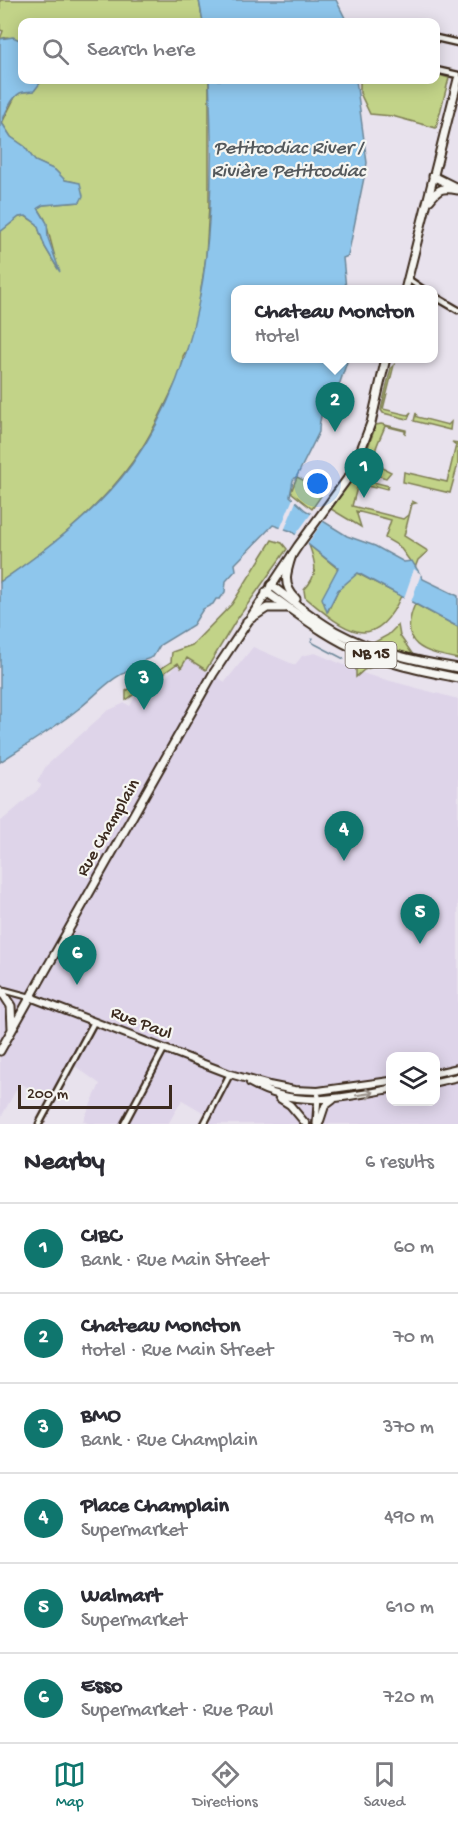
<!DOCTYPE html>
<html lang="en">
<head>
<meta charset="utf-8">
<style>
	:root { --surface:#fff; --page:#f2f2f3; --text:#2b2b33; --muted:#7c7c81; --line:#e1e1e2; --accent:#0f766e }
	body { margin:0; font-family:"Gochi Hand",sans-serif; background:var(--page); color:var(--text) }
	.controls { position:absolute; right:18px; bottom:18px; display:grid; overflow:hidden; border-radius:12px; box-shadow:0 3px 15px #0003 }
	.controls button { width:54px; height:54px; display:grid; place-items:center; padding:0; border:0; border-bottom:2px solid var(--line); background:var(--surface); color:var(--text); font:30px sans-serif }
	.scale { position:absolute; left:18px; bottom:15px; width:154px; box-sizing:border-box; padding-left:6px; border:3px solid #3b2a1e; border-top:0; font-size:16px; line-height:21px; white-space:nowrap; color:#3b2a1e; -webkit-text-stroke:4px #f6f6f2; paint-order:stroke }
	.you { position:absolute; left:318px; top:484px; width:21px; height:21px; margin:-15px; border:4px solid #fff; border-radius:50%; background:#1a73e8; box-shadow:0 0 0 9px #1a73e833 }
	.badge { display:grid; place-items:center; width:39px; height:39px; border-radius:50%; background:var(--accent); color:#fff; font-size:20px; font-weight:700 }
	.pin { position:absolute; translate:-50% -50px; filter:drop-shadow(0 2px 3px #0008) }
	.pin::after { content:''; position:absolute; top:32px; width:21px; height:18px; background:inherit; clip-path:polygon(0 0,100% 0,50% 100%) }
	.popup { position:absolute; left:231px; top:285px; width:207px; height:78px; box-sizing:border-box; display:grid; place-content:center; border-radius:12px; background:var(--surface); filter:drop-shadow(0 2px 4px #0005); font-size:20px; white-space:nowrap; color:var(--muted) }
	.popup b { font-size:22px; color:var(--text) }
	.popup::after { content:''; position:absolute; left:50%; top:100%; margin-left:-12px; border:12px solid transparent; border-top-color:var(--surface) }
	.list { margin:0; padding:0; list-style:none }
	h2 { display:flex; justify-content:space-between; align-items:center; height:78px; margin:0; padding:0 24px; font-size:26px }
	h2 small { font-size:20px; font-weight:400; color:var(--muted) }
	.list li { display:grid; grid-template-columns:39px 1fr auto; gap:18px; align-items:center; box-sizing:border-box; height:90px; padding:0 24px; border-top:2px solid var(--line) }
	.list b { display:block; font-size:22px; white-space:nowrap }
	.list p { margin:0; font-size:20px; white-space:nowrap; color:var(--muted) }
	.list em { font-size:20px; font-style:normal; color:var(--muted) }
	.icon { flex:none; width:33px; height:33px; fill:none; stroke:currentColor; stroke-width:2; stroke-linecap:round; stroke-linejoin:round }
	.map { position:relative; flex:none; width:458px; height:1124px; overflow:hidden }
	.search { position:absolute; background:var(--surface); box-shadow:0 3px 15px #0003; left:18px; right:18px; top:18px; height:66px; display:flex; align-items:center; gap:15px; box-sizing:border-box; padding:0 21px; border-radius:12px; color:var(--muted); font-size:22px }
	.sheet { height:618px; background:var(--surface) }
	nav { display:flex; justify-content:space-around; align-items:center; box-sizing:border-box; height:84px; border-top:2px solid var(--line); background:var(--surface); font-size:16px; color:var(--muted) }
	nav a { display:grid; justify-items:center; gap:3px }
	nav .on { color:var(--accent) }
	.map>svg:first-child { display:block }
	.built { fill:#ded4e9; fill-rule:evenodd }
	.green { fill:#c2d388; stroke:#7e7e53; stroke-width:1.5 }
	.water { fill:#8ec6ec; stroke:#6d889a; stroke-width:1.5 }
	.pier { fill:#e8e2ed }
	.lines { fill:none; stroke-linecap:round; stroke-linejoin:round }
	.stream { stroke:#6d889a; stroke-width:1.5 }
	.minor-casing { stroke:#3b2a1e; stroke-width:9 }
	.tertiary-casing { stroke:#3b2a1e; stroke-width:10 }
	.secondary-casing { stroke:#3b2a1e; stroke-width:10 }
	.primary-casing { stroke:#3b2a1e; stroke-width:11 }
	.trunk-casing { stroke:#3b2a1e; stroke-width:11 }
	.minor { stroke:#f6f6f2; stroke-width:4.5 }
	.tertiary { stroke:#f6f6f2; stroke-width:5 }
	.secondary { stroke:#f6f6f2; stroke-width:6 }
	.primary { stroke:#f6f6f2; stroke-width:7 }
	.trunk { stroke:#f6f6f2; stroke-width:7 }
	.oneway { stroke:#989088 }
	.labels { text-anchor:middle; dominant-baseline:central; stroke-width:4.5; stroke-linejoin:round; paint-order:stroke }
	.shield { fill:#f6f6f2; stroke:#73675e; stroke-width:1.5 }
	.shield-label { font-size:16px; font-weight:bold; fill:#3b2a1e }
	.street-label { font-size:18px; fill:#3b2a1e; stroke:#f6f6f2 }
	.water-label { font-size:20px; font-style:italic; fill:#54595c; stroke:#f6f6f2 }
</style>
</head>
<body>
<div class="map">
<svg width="458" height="1124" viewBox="0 0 458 1124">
	<rect width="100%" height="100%" fill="#e8e2ed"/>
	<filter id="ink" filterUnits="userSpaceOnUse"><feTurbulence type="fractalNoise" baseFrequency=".0167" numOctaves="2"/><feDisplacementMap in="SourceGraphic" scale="12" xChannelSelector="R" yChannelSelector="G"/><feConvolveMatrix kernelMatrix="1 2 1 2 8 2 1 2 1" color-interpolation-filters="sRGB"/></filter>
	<g filter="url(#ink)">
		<path class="built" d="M 253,647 L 295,665 L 302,656 L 315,653 L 368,675 L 458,699 L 458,1124 L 204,1124 L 208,1115 L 182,1100 L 168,1124 L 89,1124 L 83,1121 L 100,1084 L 72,1064 L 52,1101 L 20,1083 L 0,1119 L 0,822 L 40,788 L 41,785 L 37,782 L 46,766 L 107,711 L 125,703 L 130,706 L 138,692 L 146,696 L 153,684 L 158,687 L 178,663 L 181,667 L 187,658 L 225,682 ZM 390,1056 L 436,1056 L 436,1102 L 390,1102 Z"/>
		<path class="green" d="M 0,0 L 199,0 L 203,22 L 22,22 L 22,41 L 7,37 L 0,39 L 3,31 L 0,30 Z
			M 436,74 L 449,78 L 436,128 L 392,116 L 370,114 L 360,93 L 360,80 L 436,80 Z
			M 40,80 L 209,80 L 209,205 L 206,256 L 197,316 L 190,345 L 183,356 L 182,370 C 170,394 159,420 145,443 C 110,501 55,545 0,582 L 0,232 L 19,217 L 25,216 L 37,224 L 45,247 L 58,269 L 45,219 L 38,208 L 42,205 L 80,202 L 75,182 L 64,180 L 55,170 L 35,161 L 24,146 L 11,137 L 2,123 L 15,97 L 21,92 L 34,91 Z
			M 394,365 L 383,409 L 408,415 L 411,412 L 408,419 L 383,413 L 381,410 L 391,368 Z
			M 416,413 L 417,417 L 448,425 L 451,422 L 450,430 L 414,421 Z
			M 381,424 L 406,430 L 406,432 L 405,435 L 405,431 L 385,426 C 381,438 372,450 375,464 L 391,472 L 386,478 L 362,471 L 361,467 L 376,425 Z
			M 452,442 L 458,443 L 458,464 L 450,493 L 403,482 L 404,472 L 447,482 L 456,445 Z
			M 297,477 L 305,481 L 303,485 L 321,496 L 312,509 L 291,492 Z
			M 354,477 L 389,486 L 387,489 L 376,486 L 375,488 L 358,484 L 352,506 L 403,519 L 408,515 L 412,501 L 416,503 L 412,504 L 404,536 L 428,551 L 418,560 L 415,568 L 399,546 L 385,538 L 391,520 L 356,511 L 361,527 L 331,509 Z
			M 272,540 L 282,543 L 287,549 L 235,622 L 206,670 L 187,658 L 181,668 L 178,663 L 126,700 L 126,691 L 171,662 L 172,652 L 192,645 L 232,604 Z
			M 309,545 L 338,569 L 323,598 L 328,611 L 338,590 L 357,573 L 401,596 C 374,657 343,629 305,597 L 304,590 C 319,574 316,564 309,545 Z
			M 415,604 L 458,627 L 458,659 C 424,652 397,646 415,604 Z
			M 398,625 L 400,636 L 413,655 L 373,643 L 388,635 Z
			M 356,654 L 380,664 L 364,670 L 356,677 Z"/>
		<path class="water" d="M 199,0 L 336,0 L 347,22 L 203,22 Z
			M 13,37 L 22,41 L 22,80 L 40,80 L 41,82 L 34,91 C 29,92 24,91 20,93 C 12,97 4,115 2,123 L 11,137 L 24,146 L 35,161 L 55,170 L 65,180 L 80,183 L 83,196 L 80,202 L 43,205 L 38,208 L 47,223 L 48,238 L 60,272 L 45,247 L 37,224 L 26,216 L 19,217 L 0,232 L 0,39 Z
			M 209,80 L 356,80 L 367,163 L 348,256 L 343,258 L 346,289 L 236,290 L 236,358 L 348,359 L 335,397 C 323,403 319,420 319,432 L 297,476 L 293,480 L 290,496 L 305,510 L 347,536 L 375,546 L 404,562 L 412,561 L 423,579 L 458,596 L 458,627 L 358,573 L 338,590 L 327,612 L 322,598 L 338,568 L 291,531 L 273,525 L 235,564 L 236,570 L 226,581 L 225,592 L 220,599 L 216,599 L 213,604 L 203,609 L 193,625 L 160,645 L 153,657 L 142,661 L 138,669 C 116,670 94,698 77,710 C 53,729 26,745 0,762 L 0,582 C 48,549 98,511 132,464 C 211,353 216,212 209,80 Z"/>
		<path class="pier" d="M 294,496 L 297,499 L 284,531 L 280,529 Z
			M 313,511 L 325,519 L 306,546 L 294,537 Z
			M 414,569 L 421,574 L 410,605 L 403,601 Z"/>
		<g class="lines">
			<path class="stream" d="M 313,638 L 311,641 L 315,644 L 344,659"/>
			<defs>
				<path id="minor" d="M 436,38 L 458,43
					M 436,70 L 458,75
					M 408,279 L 424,290
					M 434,296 L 458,310
					M 0,989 L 30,997
					M 39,1124 L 94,1022
					M 124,1124 L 164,1049
					M 204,1124 L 230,1074"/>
				<path id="tertiary" d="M 316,1124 L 318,1096"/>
				<path id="secondary" d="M 30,997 L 230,1074 L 269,1085 L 294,1090 L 318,1091 L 390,1081
					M 436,1073 L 458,1068
					M 436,1082 L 458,1077
					M 250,1083 C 296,1109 341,1098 390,1089
					M 279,1098 L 290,1105 L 306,1124
					M 319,1124 L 325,1106 L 333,1100"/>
				<path id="primary" d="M 433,176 L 455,187
					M 430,200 C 439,188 443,187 458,190
					M 405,290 L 458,79
					M 0,989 L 11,1006 L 12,1028
					M 0,1051 L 213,674 L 298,546 L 353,471 L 371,423 L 386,358"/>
				<path id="trunk" d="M 292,555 C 286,573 282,585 296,599
					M 271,585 C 292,601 312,618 335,631 C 373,652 416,661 458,668
					M 266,592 C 297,613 326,637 360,651 C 391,665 425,671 458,678
					M 247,621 L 267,608 L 285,608"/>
			</defs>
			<use href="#minor" class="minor-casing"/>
			<use href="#tertiary" class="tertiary-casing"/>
			<use href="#secondary" class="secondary-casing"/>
			<use href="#primary" class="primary-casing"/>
			<use href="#trunk" class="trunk-casing"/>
			<use href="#minor" class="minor"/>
			<use href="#tertiary" class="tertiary"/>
			<use href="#secondary" class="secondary"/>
			<use href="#primary" class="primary"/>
			<use href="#trunk" class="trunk"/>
		</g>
		<defs><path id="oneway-shaft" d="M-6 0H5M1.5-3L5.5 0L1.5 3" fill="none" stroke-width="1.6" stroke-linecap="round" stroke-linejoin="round" transform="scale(1.5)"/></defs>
		<use class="oneway" href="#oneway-shaft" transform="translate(365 1094) rotate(-9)"/>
	</g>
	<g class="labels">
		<rect class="shield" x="345.5" y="642" width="51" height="26" rx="4.5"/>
		<g class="shield-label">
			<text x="371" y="655">NB 15</text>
		</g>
		<g class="street-label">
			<text transform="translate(109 828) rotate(-60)">Rue Champlain</text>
			<text transform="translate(141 1024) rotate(21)">Rue Paul</text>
		</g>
		<g class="water-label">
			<text x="288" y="149">Petitcodiac River /<tspan x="288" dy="23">Rivière Petitcodiac</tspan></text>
		</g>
	</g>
</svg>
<div class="controls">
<button><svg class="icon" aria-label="layers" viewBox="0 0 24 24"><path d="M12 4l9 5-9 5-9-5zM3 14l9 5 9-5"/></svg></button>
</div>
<div class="scale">200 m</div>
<div class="you"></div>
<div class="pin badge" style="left:364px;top:498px">1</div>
<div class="pin badge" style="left:335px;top:432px">2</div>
<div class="popup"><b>Chateau Moncton</b>Hotel</div>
<div class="pin badge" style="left:144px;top:710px">3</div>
<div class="pin badge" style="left:344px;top:861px">4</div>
<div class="pin badge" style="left:420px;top:944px">5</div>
<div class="pin badge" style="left:77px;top:985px">6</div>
<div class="search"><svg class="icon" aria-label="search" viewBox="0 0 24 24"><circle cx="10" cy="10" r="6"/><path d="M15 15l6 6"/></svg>Search here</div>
</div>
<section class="sheet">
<h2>Nearby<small>6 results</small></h2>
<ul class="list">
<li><span class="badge">1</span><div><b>CIBC</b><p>Bank · Rue Main Street</p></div><em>60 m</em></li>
<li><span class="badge">2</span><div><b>Chateau Moncton</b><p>Hotel · Rue Main Street</p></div><em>70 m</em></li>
<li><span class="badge">3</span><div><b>BMO</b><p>Bank · Rue Champlain</p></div><em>370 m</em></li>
<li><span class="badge">4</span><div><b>Place Champlain</b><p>Supermarket</p></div><em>490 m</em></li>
<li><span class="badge">5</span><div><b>Walmart</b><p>Supermarket</p></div><em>610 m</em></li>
<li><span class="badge">6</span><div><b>Esso</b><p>Supermarket · Rue Paul</p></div><em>720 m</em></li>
</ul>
</section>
<nav>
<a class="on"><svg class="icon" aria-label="map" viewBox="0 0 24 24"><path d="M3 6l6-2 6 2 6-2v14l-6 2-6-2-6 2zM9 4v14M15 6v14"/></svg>Map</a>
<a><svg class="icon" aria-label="directions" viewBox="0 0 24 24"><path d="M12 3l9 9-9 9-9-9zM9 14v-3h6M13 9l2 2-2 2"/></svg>Directions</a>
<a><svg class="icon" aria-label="saved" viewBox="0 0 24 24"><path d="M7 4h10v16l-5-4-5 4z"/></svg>Saved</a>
</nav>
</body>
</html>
